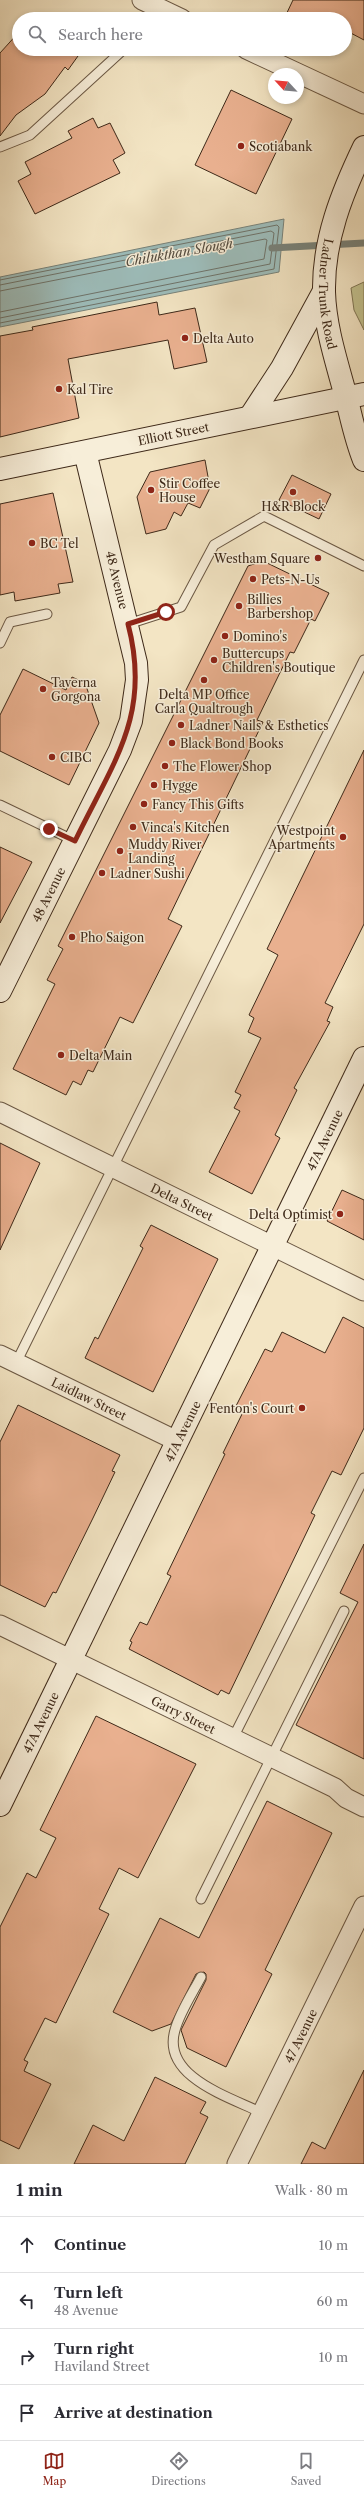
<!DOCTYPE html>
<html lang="en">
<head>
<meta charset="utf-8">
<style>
	:root { --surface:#fff; --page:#f2f2f3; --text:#2b2b33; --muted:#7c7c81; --line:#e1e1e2; --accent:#8f2418 }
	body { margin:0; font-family:"Libre Caslon Text",serif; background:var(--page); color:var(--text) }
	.compass { position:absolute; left:268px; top:68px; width:36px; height:36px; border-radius:50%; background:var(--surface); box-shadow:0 2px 6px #0003; rotate:296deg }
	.stop { position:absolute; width:12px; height:12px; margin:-9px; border:3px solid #8f2418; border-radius:50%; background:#fff }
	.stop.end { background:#8f2418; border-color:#fff; box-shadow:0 1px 4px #0008 }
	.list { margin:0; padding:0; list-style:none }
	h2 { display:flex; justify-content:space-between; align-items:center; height:52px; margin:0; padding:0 16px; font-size:17px }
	h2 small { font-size:13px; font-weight:400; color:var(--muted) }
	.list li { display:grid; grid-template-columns:26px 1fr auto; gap:12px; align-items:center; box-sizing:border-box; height:56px; padding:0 16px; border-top:1px solid var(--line) }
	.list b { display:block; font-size:15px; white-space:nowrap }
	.list p { margin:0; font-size:13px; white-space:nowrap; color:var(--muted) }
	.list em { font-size:13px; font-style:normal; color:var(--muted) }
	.icon { flex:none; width:22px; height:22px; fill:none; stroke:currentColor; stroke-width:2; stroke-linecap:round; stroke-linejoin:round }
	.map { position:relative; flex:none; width:364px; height:2164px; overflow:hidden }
	.search { position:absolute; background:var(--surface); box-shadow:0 2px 6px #0003; left:12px; right:12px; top:12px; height:44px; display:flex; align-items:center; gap:10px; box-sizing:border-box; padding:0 14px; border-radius:22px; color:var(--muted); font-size:15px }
	.sheet { height:276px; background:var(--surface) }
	nav { display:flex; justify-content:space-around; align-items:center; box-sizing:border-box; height:56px; border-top:1px solid var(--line); background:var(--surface); font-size:11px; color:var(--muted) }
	nav a { display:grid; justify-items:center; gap:2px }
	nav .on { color:var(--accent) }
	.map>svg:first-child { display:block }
	.green { fill:#c3c28f; stroke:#807654 }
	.water { fill:#9dbdbb; stroke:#77827a }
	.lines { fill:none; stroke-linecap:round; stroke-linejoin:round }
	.shore { stroke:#6e736a; stroke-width:1 }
	.stream { stroke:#77827a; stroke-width:7 }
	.building { fill:#e9b08f; stroke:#3e2919 }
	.lane-casing { stroke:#6b5844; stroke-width:11 }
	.street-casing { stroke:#6b5844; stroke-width:21 }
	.secondary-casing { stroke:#3e2919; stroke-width:24 }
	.lane { stroke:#f7eed9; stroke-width:9 }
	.street { stroke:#f7eed9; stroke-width:19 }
	.secondary { stroke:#f7eed9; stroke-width:22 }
	.route { stroke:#8f2418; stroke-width:5 }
	.poi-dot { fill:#8f2418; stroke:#f7eed9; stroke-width:1.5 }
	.labels { text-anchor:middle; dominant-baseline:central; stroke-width:3; stroke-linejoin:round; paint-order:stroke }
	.poi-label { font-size:12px; fill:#3e2919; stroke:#f7eed9; text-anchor:start }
	.street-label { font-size:12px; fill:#3e2919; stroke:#f7eed9 }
	.water-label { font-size:13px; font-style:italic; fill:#564e42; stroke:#f7eed9 }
</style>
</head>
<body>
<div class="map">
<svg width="364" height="2164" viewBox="0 0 364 2164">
	<rect width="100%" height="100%" fill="#f3e5c4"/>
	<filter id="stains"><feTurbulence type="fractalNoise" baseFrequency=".005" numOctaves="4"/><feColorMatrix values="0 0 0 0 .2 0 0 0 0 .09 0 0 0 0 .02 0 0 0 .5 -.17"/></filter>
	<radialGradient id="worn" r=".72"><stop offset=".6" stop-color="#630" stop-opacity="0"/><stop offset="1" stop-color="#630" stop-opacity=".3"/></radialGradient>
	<path class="green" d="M 364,282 L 364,330 L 354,310 L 351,288 Z"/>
	<path class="water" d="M 284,219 L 279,272 L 0,327 L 0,277 Z"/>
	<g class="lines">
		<path class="shore" d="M 0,280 L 277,225 L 279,227 L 274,269 L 0,323
			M 0,285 L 271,231 L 274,233 L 270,264 L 0,318
			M 0,291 L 265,239 L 267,240 L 264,259 L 0,312"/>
		<path class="stream" d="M 272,248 L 364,243"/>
	</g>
	<path class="building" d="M 293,0 L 364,0 L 364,40 L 345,30 L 345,19 L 284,19 Z
		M 19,32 L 19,49 L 83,49 L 68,70 L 65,67 L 45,94 L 16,115 L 0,136 L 0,53 Z
		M 231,90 L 292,119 L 256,194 L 195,165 Z
		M 93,118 L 98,128 L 110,123 L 125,153 L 113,160 L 120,173 L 35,214 L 18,181 L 31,174 L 25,162 L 72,138 L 68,131 Z
		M 157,302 L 159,315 L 195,308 L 207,362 L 174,369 L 168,340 L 68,359 L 79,418 L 0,437 L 0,336 L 33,330 L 32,327 Z
		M 205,460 L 210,488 L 200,508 L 188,503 L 181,516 L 174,512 L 166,529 L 146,534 L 137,497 L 150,472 Z
		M 292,475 L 331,494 L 319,519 L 279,500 Z
		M 53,493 L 73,582 L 58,584 L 60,593 L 15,601 L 14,592 L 0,595 L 0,504 Z
		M 263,561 L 329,593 L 315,621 L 311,619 L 294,653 L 290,652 L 257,720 L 263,722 L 168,919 L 182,926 L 133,1023 L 120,1017 L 93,1072 L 88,1070 L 81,1085 L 73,1081 L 66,1095 L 13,1069 L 55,984 L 47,980 L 63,949 L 58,946 L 248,566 Z
		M 23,669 L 66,690 L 72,677 L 85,683 L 99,723 L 69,785 L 0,751 L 0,715 Z
		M 364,750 L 364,924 L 325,1003 L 333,1007 L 327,1021 L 330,1022 L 294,1088 L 297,1090 L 275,1135 L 280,1138 L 252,1194 L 209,1172 L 240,1111 L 234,1108 L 241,1095 L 235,1092 L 261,1038 L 248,1032 L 254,1018 L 249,1015 L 278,955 L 267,949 Z
		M 0,847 L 32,862 L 0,923 Z
		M 0,1143 L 40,1163 L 0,1250 Z
		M 342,1190 L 364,1200 L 364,1240 L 327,1221 Z
		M 151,1225 L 218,1259 L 153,1392 L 85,1358 L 95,1337 L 98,1339 L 143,1248 L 140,1246 Z
		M 343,1317 L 364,1328 L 364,1428 L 341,1475 L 332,1471 L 311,1513 L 315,1515 L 229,1694 L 221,1690 L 218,1695 L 129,1649 L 132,1642 L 130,1641 L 140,1622 L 147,1625 L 171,1576 L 167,1574 L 225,1454 L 223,1453 L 244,1410 L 236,1406 L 265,1349 L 272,1352 L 282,1332 L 325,1353 Z
		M 18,1405 L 120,1455 L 112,1471 L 115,1472 L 93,1518 L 56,1593 L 53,1592 L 45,1607 L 0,1585 L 0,1442 Z
		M 364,1544 L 364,1759 L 296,1725 L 358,1602 L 340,1593 Z
		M 96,1716 L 196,1764 L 138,1878 L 119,1868 L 99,1909 L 109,1914 L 56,2023 L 45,2018 L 24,2060 L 28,2062 L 24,2071 L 51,2084 L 19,2149 L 0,2140 L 0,1927 L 27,1873 L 36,1878 L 56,1838 L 40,1830 Z
		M 267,1801 L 332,1833 L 265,1970 L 272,1974 L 226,2067 L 187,2048 L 181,2030 L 206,1980 L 206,1974 L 204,1972 L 196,1974 L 171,2024 L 152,2031 L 113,2012 L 160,1918 L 199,1938 Z
		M 364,2070 L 364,2164 L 301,2164 L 312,2142 L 325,2149 Z
		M 155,2077 L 206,2102 L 200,2113 L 208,2117 L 185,2164 L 74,2164 L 93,2125 L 124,2141 Z"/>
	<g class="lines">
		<defs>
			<path id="lane" d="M 0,147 L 30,135 L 124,49
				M 128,624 L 181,607 L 214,545 L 264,516 L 364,566
				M 0,643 L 10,622 L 47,614
				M 0,805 L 75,841
				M 16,1363 L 364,660
				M 233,1738 L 364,1478
				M 201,1899 L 344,1611
				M 201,1977 C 192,1994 180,2012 175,2030 C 161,2077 230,2097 262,2113"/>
			<g id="street">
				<path d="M 142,0 L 182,19"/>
				<path d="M 246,49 L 364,104"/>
				<path id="s1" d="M 0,1112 L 364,1291"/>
				<path id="s2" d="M 0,1355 L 177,1441"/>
				<path id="s3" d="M 0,1625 L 335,1788 L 346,1798 L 364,1807"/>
				<path id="s4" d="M 237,2164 L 364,1906"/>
			</g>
			<g id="secondary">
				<path id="s5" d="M 364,147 C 342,193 323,240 324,292 C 325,326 336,360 345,393 C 351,415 355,438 364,460"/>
				<path d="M 250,417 L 282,368 L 324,291"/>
				<path id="s6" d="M 0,469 L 364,394"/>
				<path id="s7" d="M 0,991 L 120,750 L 131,721 L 137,680 L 136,663 L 85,452"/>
				<path id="s8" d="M 0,1805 L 364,1058"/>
			</g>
		</defs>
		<use href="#lane" class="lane-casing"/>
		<use href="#street" class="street-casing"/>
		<use href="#secondary" class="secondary-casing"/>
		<use href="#lane" class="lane"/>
		<use href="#street" class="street"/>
		<use href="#secondary" class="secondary"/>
	</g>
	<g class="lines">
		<path class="route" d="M 49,829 L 75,841 C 113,762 152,715 128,624 L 166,612"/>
	</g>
	<g class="poi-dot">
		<circle cx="241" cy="146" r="4"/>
		<circle cx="185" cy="338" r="4"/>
		<circle cx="59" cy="389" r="4"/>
		<circle cx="151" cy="490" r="4"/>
		<circle cx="293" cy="492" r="4"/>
		<circle cx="32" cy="543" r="4"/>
		<circle cx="318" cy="558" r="4"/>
		<circle cx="253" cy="579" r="4"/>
		<circle cx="239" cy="606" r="4"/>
		<circle cx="225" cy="636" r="4"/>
		<circle cx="214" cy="660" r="4"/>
		<circle cx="204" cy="680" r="4"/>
		<circle cx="43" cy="689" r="4"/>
		<circle cx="181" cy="725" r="4"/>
		<circle cx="172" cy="743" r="4"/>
		<circle cx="52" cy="757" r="4"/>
		<circle cx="165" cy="766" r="4"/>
		<circle cx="154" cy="785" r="4"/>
		<circle cx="144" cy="804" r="4"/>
		<circle cx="133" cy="827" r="4"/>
		<circle cx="343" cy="837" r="4"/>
		<circle cx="120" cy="851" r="4"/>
		<circle cx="102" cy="873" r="4"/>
		<circle cx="72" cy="937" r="4"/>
		<circle cx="61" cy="1055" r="4"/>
		<circle cx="340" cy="1214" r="4"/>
		<circle cx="302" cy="1408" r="4"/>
	</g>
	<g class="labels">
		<g class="poi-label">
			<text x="249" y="146">Scotiabank</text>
			<text x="193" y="338">Delta Auto</text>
			<text x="67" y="389">Kal Tire</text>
			<text x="159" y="483">Stir Coffee<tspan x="159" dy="14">House</tspan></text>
			<text x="293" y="506" text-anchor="middle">H&amp;R Block</text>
			<text x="40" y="543">BC Tel</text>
			<text x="310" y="558" text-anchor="end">Westham Square</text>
			<text x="261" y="579">Pets-N-Us</text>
			<text x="247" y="599">Billies<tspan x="247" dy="14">Barbershop</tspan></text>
			<text x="233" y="636">Domino's</text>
			<text x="222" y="653">Buttercups<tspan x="222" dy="14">Children's Boutique</tspan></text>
			<text x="51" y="682">Taverna<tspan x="51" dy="14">Gorgona</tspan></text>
			<text x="204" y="694" text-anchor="middle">Delta MP Office<tspan x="204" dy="14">Carla Qualtrough</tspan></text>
			<text x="189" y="725">Ladner Nails &amp; Esthetics</text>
			<text x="180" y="743">Black Bond Books</text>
			<text x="60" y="757">CIBC</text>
			<text x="173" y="766">The Flower Shop</text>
			<text x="162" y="785">Hygge</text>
			<text x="152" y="804">Fancy This Gifts</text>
			<text x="141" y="827">Vinca's Kitchen</text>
			<text x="335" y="830" text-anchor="end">Westpoint<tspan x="335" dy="14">Apartments</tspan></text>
			<text x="128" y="844">Muddy River<tspan x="128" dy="14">Landing</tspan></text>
			<text x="110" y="873">Ladner Sushi</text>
			<text x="80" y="937">Pho Saigon</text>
			<text x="69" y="1055">Delta Main</text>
			<text x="332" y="1214" text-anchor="end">Delta Optimist</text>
			<text x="294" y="1408" text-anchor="end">Fenton's Court</text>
		</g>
		<g class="street-label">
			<text stroke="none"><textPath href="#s5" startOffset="154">Ladner Trunk Road</textPath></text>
			<text stroke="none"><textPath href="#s6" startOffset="177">Elliott Street</textPath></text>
			<text transform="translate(117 580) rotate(76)">48 Avenue</text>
			<text stroke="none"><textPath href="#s7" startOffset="108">48 Avenue</textPath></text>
			<text stroke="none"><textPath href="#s8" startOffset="740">47A Avenue</textPath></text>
			<text stroke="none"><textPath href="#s1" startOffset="203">Delta Street</textPath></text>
			<text stroke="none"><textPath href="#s2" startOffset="99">Laidlaw Street</textPath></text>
			<text stroke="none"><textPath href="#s8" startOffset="416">47A Avenue</textPath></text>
			<text stroke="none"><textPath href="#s3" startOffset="204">Garry Street</textPath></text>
			<text stroke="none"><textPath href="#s8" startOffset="92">47A Avenue</textPath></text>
			<text stroke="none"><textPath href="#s4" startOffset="143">47 Avenue</textPath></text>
		</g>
		<g class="water-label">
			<text transform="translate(179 252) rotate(-10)">Chilukthan Slough</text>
		</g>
	</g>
	<rect width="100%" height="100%" filter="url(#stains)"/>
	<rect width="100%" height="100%" fill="url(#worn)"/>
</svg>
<svg class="compass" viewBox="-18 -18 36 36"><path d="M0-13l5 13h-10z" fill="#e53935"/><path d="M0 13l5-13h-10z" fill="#7c7c81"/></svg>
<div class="stop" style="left:166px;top:612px"></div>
<div class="stop end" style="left:49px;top:829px"></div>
<div class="search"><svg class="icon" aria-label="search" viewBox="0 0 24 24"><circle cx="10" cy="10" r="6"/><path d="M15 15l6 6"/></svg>Search here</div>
</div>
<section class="sheet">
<h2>1 min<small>Walk · 80 m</small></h2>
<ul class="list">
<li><svg class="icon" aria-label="ahead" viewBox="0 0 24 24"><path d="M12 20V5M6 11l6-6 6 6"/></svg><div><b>Continue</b></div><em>10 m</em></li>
<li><svg class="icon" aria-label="left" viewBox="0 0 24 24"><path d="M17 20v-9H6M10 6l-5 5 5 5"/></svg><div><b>Turn left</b><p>48 Avenue</p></div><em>60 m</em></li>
<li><svg class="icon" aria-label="right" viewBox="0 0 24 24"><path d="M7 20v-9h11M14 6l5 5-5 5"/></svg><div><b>Turn right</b><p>Haviland Street</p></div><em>10 m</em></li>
<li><svg class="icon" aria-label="arrive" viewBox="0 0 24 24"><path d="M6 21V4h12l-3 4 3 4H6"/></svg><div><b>Arrive at destination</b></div></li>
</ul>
</section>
<nav>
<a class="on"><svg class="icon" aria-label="map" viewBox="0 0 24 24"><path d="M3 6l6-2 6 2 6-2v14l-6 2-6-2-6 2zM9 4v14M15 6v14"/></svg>Map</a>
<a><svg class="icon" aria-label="directions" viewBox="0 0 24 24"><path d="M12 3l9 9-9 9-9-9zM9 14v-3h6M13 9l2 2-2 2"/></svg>Directions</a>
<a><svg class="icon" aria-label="saved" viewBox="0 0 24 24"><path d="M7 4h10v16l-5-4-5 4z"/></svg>Saved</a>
</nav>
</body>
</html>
